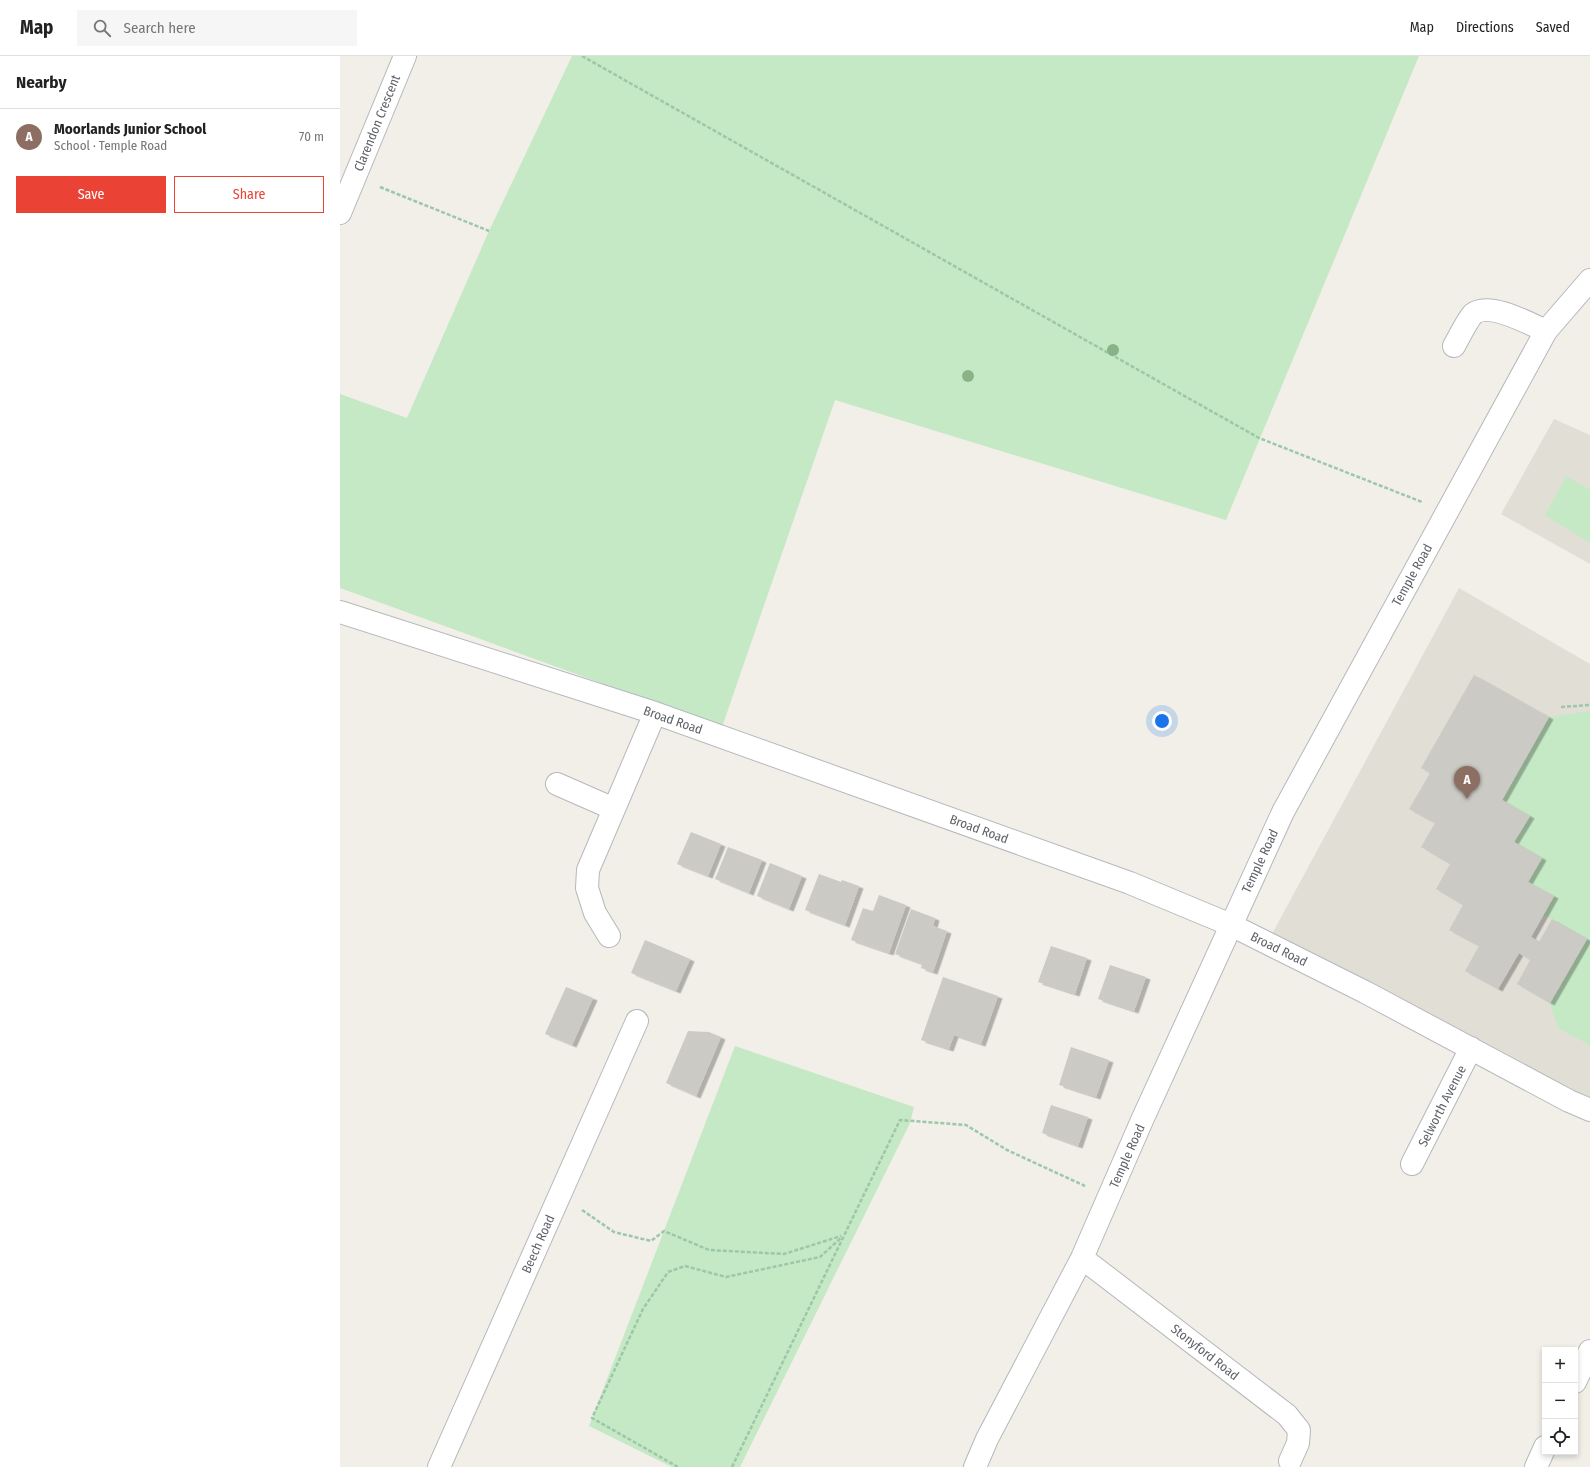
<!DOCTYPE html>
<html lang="en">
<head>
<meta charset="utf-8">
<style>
	:root { --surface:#fff; --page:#f6f6f6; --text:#222; --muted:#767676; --line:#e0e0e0; --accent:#ea4335 }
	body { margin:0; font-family:"Fira Sans Condensed",sans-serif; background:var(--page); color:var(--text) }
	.controls { position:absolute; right:12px; bottom:12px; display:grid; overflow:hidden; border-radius:0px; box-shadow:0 2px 6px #0003 }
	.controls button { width:36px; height:36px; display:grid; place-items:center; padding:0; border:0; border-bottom:1px solid var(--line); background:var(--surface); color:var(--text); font:20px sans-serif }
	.you { position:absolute; left:822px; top:665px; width:14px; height:14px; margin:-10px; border:3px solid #fff; border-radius:50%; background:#1a73e8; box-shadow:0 0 0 6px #1a73e833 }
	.badge { display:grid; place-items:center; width:26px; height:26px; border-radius:50%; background:var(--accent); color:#fff; font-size:13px; font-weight:700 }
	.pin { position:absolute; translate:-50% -33px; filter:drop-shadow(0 1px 2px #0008) }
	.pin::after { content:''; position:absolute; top:21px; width:14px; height:12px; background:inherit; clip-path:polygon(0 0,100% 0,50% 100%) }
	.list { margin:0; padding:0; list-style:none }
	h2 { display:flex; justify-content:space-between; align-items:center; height:52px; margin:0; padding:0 16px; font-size:17px }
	h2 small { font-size:13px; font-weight:400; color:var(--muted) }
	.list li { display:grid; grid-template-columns:26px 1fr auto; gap:12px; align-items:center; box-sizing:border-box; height:56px; padding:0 16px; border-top:1px solid var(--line) }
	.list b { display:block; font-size:15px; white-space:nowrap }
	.list p { margin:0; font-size:13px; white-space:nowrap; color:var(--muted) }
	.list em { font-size:13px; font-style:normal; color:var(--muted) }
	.actions { display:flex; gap:8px; padding:12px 16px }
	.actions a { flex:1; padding:9px 0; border:1px solid var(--accent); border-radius:0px; text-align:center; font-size:14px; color:var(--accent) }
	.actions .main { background:var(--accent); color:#fff }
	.icon { flex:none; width:22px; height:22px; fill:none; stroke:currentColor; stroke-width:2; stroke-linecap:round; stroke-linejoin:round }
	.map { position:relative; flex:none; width:1250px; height:1411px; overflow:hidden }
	header { display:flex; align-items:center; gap:24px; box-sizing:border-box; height:56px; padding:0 20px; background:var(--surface); border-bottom:1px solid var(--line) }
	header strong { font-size:19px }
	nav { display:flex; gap:22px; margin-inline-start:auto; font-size:14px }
	.search { width:280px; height:36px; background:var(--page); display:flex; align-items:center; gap:10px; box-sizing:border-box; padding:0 14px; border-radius:0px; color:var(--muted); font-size:15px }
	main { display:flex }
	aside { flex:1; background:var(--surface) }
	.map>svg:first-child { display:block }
	.education { fill:#e1ded6 }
	.green { fill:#c5e8c5 }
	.building { fill:#cccac5; filter:url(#shadow) }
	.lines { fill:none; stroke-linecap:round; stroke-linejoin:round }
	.minor-casing { stroke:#b5b8bc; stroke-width:24 }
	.path { stroke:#9cc7a9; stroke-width:2.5; stroke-dasharray:4 2; stroke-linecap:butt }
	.minor { stroke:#fff; stroke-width:22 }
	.tree { fill:#89b387 }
	.labels { text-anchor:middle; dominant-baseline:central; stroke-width:3.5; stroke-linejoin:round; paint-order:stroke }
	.street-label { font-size:13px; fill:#5f6368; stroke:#fff }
</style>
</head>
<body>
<header>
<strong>Map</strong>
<div class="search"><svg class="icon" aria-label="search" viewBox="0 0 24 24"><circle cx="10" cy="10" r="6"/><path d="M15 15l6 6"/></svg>Search here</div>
<nav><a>Map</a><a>Directions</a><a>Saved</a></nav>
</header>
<main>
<aside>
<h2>Nearby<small></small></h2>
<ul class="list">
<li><span class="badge" style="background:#8d6e63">A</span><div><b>Moorlands Junior School</b><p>School · Temple Road</p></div><em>70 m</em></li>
</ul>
<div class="actions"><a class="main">Save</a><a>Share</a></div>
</aside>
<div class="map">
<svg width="1250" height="1411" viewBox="0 0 1250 1411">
	<defs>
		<filter id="shadow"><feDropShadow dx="4.5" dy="2.5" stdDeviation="0" flood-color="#0004"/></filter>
	</defs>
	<rect width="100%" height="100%" fill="#f1efe8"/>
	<path class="education" d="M 1214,363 L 1250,379 L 1250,508 L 1161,458 Z
		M 1119,532 L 1250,608 L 1250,1055 L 932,878 Z"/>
	<path class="green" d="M 232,0 L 1079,0 L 886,464 L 495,344 L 382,671 L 0,532 L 0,338 L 67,362 L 149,175 Z
		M 1226,420 L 1250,434 L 1250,487 L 1205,459 Z
		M 1250,655 L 1250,989 L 1218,972 L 1210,947 L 1247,883 L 1203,859 L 1213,840 L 1188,826 L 1174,786 L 1189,760 L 1162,744 L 1209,661 Z
		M 395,990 L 574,1051 L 570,1067 L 400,1411 L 332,1411 L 249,1370 Z"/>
	<path class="building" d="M 1134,619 L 1209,661 L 1162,744 L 1190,760 L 1174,786 L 1202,802 L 1188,826 L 1214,840 L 1191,881 L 1199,886 L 1212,863 L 1247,883 L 1210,947 L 1177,928 L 1190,904 L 1179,897 L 1158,933 L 1125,915 L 1139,890 L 1109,874 L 1123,849 L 1096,833 L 1110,808 L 1081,791 L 1095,767 L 1069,753 L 1090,717 L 1081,712 Z
		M 351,776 L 381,788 L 368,820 L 337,808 Z
		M 388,791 L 422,804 L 409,837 L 375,823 Z
		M 430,807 L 462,820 L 449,853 L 417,840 Z
		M 479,818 L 501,826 L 502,824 L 519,830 L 505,869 L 465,854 Z
		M 539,839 L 566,849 L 549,897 L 511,884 L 523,852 L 533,855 Z
		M 571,853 L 595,862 L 593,870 L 607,875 L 593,916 L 581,912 L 582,908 L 555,898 Z
		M 305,884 L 350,903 L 336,935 L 291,917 Z
		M 711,890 L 747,902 L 735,938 L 698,926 Z
		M 770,909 L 806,921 L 794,955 L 758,943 Z
		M 603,921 L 658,940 L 641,988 L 614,979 L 609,993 L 581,984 Z
		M 226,931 L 253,942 L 232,989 L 205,978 Z
		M 348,975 L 369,976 L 381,981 L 356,1040 L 326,1027 Z
		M 731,991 L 769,1004 L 756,1041 L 719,1029 Z
		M 711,1049 L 748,1061 L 738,1090 L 702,1077 Z"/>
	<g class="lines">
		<defs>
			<path id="minor" d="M 0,157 L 65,0
				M 1114,290 C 1118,283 1128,263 1133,258 C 1149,245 1190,268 1206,275
				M 0,556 L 315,657 L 790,827 L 891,869 L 1025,936 L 1229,1045 L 1250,1054
				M 217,728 L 274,753
				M 269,880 L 255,857 L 247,832 L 248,814 L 315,657
				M 1072,1108 L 1131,992
				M 742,1202 L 947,1359 L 959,1374 L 958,1387 L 950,1405
				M 1235,1326 L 1250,1295
				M 99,1411 L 297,965
				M 635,1411 L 647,1383 L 742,1202 L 803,1062 L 943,756 L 1206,275 L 1250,224
				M 1196,1411 L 1205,1391"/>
		</defs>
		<use href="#minor" class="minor-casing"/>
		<path class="path" d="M 242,0 L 919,382 L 1082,446
			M 40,131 L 149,175
			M 1221,651 L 1250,649
			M 242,1154 L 274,1176 L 311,1185 L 324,1175 L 369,1194 L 444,1198 L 501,1180
			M 338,1411 L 252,1362 L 303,1253 L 328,1216 L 345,1210 L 386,1221 L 480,1201 L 502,1181
			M 392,1411 L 560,1064 L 626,1069 L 667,1094 L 745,1130"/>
		<use href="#minor" class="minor"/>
	</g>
	<g class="tree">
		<circle cx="773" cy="294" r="6"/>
		<circle cx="628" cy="320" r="6"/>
	</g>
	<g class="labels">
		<g class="street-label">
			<text transform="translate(37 67) rotate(-68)">Clarendon Crescent</text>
			<text transform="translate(1072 519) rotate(-61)">Temple Road</text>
			<text transform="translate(333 664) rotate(19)">Broad Road</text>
			<text transform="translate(639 773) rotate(20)">Broad Road</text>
			<text transform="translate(920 805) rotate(-65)">Temple Road</text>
			<text transform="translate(939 893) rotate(26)">Broad Road</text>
			<text transform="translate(1102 1050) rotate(-63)">Selworth Avenue</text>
			<text transform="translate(787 1100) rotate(-66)">Temple Road</text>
			<text transform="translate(198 1188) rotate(-66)">Beech Road</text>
			<text transform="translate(865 1296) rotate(38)">Stonyford Road</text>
		</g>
	</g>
</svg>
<div class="controls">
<button>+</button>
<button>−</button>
<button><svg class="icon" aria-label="locate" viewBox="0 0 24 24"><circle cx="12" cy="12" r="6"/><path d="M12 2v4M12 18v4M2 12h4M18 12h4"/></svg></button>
</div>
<div class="you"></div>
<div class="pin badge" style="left:1127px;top:743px;background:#8d6e63">A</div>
</div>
</main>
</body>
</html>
